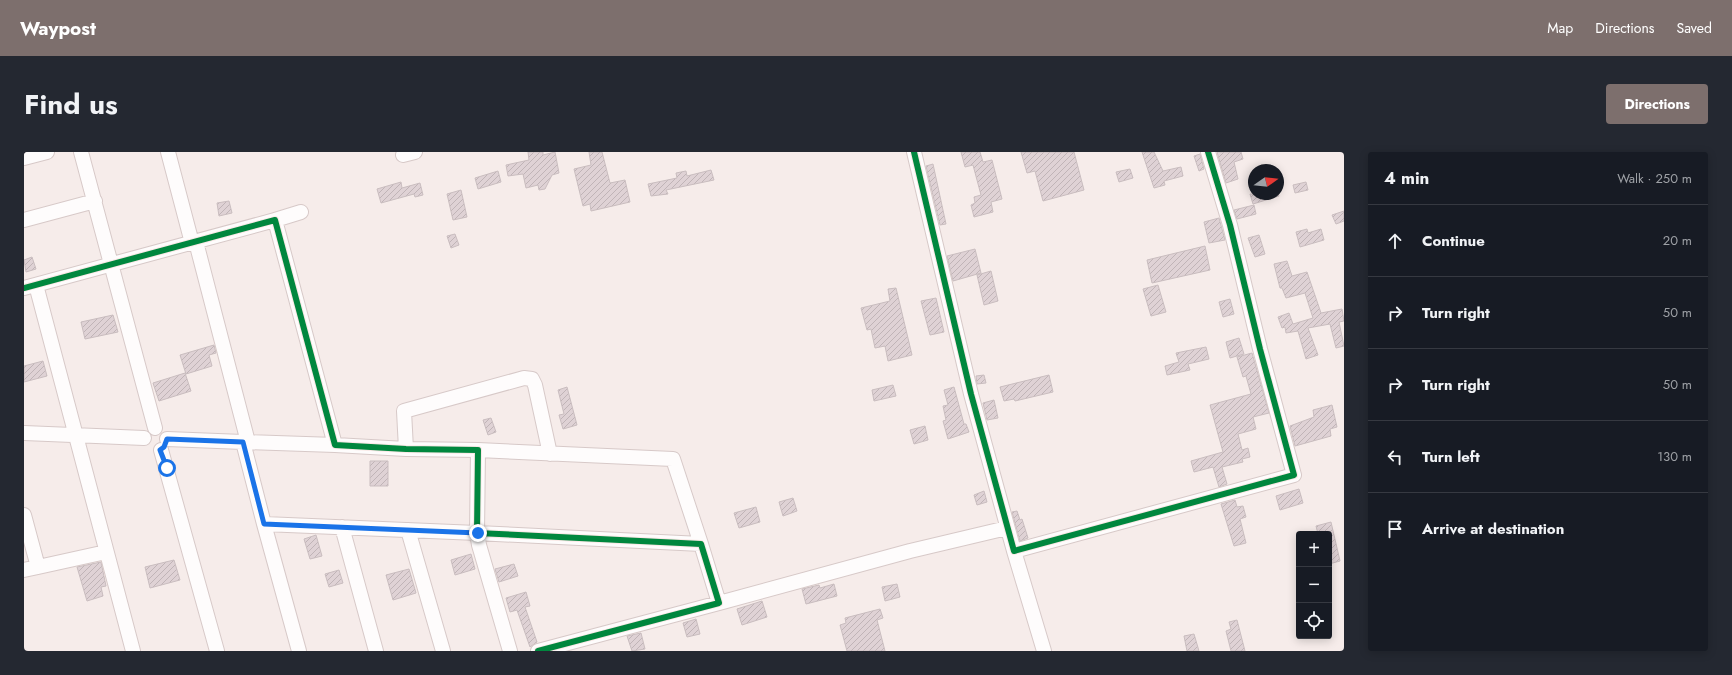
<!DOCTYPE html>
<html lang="en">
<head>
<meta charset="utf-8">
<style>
	:root { --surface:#171b24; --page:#242831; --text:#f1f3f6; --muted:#9ea1a6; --line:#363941; --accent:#7d6f6d }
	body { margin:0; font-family:Jost,sans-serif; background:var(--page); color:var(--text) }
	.controls { position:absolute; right:12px; bottom:12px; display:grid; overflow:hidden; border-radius:4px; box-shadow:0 2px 10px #0003 }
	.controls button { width:36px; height:36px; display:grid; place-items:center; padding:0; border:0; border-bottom:1px solid var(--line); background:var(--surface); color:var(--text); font:20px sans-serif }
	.compass { position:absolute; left:1224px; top:12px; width:36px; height:36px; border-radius:50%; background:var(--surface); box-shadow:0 2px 10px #0003; rotate:76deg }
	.stop { position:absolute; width:12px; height:12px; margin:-9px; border:3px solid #1a73e8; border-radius:50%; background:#fff }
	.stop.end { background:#1a73e8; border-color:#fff; box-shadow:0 1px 4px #0008 }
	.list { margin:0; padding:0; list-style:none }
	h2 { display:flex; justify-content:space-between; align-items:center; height:52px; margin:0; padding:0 16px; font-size:17px }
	h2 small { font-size:13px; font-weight:400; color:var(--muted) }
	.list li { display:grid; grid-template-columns:26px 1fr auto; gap:12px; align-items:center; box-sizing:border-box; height:72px; padding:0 16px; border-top:1px solid var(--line) }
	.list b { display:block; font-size:15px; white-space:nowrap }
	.list em { font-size:13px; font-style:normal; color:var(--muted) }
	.icon { flex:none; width:22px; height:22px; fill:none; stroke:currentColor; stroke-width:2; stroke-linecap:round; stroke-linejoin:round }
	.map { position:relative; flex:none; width:1320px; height:499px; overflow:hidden; border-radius:4px }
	header { display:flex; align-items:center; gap:24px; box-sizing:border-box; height:56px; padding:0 20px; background:var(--accent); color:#fff }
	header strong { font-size:19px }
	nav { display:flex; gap:22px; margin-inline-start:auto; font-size:14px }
	.intro { display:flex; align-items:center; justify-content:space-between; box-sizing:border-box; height:96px; padding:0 24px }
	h1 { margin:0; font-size:28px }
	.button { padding:10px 18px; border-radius:4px; background:var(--accent); color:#fff; font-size:14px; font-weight:700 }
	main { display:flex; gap:24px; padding:0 24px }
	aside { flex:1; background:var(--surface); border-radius:4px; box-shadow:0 2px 10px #0003 }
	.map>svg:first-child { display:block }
	.building { fill:url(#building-hatch); stroke:#c9bdbf }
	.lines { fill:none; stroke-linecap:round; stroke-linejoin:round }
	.minor-casing { stroke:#d7c9c8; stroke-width:16 }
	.minor { stroke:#fefcfc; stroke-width:14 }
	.cycleway-casing { stroke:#fae8e6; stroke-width:8 }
	.cycleway { stroke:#00873e; stroke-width:6 }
	.route { stroke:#1a73e8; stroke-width:5 }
</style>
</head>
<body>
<header>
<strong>Waypost</strong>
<nav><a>Map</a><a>Directions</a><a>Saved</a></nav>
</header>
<div class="intro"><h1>Find us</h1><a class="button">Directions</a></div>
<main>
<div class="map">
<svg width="1320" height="499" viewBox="0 0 1320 499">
	<defs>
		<pattern id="building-hatch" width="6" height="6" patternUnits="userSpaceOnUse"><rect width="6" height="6" fill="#dfd2d5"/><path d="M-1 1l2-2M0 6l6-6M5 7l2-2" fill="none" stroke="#c0b4b7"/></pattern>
	</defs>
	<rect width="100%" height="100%" fill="#f6ecea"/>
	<path class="building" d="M 504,0 L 519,0 L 519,3 L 531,0 L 535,21 L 528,23 L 521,37 L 515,38 L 514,33 L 502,36 L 499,22 L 484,24 L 482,13 L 505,8 Z
		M 565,0 L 578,0 L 586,31 L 601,28 L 606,50 L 567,59 L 566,52 L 559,54 L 550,17 L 567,13 Z
		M 937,0 L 956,0 L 959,10 L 968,8 L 978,47 L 967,50 L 969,60 L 950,65 L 947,53 L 951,51 L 950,45 L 957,43 L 949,13 L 941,15 Z
		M 997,0 L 1050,0 L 1060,38 L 1019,49 L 1011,19 L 1003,21 Z
		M 1118,0 L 1130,0 L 1139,19 L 1157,15 L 1159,24 L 1140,29 L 1141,33 L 1130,36 Z
		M 1193,0 L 1217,0 L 1219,7 L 1210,10 L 1214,27 L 1202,31 Z
		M 1176,2 L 1180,17 L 1175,19 L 1170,4 Z
		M 909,12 L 922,72 L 916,73 L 902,14 Z
		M 1106,17 L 1109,26 L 1095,30 L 1092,20 Z
		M 687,18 L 690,28 L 642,38 L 644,42 L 627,44 L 624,32 L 653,26 L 652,21 L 662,19 L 663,24 Z
		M 474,19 L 477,30 L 454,37 L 451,26 Z
		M 377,30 L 378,36 L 396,31 L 399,43 L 391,45 L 390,42 L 357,51 L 353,37 Z
		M 1282,30 L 1284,38 L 1271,41 L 1269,33 Z
		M 437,38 L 443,65 L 429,68 L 423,42 Z
		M 1226,42 L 1254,42 L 1255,44 L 1229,52 Z
		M 205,49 L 208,61 L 195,64 L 193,51 Z
		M 1230,53 L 1232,62 L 1213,67 L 1210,58 Z
		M 1320,59 L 1320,69 L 1312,72 L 1308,63 Z
		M 1195,66 L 1201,88 L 1185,91 L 1180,70 Z
		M 1283,77 L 1284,81 L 1297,77 L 1300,88 L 1276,95 L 1272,80 Z
		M 431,82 L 435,93 L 427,96 L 423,84 Z
		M 1235,83 L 1241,102 L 1231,105 L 1224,86 Z
		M 1181,94 L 1186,118 L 1128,131 L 1123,108 Z
		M 951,97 L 957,121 L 929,129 L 923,104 Z
		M 8,105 L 12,117 L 2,120 L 0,108 Z
		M 1263,109 L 1268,124 L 1283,120 L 1297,161 L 1318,157 L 1320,169 L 1315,170 L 1320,194 L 1312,196 L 1306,172 L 1284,176 L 1294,203 L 1282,207 L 1274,179 L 1262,181 L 1261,175 L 1258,176 L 1254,165 L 1265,161 L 1269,172 L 1289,166 L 1281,141 L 1262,146 L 1258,136 L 1256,136 L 1250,112 Z
		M 967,119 L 974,149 L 960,153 L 953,123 Z
		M 1134,133 L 1142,160 L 1127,164 L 1119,137 Z
		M 872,136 L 888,203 L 864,209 L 861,194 L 851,196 L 847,177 L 843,178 L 837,156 L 866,149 L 864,137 Z
		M 912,146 L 920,180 L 906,183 L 897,149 Z
		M 1206,147 L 1210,162 L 1199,165 L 1195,150 Z
		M 89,163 L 94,180 L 61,187 L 57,170 Z
		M 1215,186 L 1220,202 L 1206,206 L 1202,190 Z
		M 190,193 L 192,201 L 185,203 L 188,214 L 162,222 L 156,203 Z
		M 1182,195 L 1185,207 L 1164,212 L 1166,218 L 1143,223 L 1141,214 L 1155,210 L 1152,201 Z
		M 1228,201 L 1245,261 L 1229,265 L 1232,277 L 1214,282 L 1218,298 L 1224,296 L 1226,305 L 1218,307 L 1219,310 L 1198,315 L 1203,332 L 1195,335 L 1189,315 L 1170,320 L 1167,309 L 1199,300 L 1186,253 L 1227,242 L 1222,224 L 1219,225 L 1213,205 Z
		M 19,209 L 23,224 L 0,230 L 0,214 Z
		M 161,221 L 167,239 L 135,249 L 129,231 Z
		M 960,223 L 962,231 L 953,232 L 952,224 Z
		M 1025,223 L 1029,240 L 991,249 L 990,247 L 980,249 L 976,235 Z
		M 869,233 L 872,244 L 850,249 L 848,238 Z
		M 543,235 L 553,273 L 539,277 L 535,263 L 540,262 L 534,238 Z
		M 930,235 L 940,272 L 942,272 L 945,280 L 924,287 L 919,269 L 922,268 L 919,254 L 924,253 L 920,238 Z
		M 970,248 L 974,266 L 963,268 L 959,251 Z
		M 1308,253 L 1313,275 L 1306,277 L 1307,284 L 1271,294 L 1266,274 L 1290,265 L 1289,258 Z
		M 467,266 L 472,280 L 464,283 L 459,268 Z
		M 901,274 L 904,288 L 890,292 L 886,278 Z
		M 346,309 L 364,309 L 364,334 L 346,334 Z
		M 1275,337 L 1279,351 L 1256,358 L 1252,344 Z
		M 960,339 L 963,350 L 953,353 L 950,343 Z
		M 769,346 L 773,359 L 759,364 L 755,350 Z
		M 1211,348 L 1213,355 L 1219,354 L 1222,365 L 1216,367 L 1222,391 L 1210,394 L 1197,352 Z
		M 732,355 L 736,370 L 715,376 L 710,361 Z
		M 993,359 L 996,368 L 998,367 L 1004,386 L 996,389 L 988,360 Z
		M 1307,370 L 1316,409 L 1305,412 L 1305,382 L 1294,382 L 1292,374 Z
		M 292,383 L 298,404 L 286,407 L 280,387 Z
		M 447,402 L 451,417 L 431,423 L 427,408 Z
		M 150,408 L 156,428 L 126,436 L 121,415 Z
		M 77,410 L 82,434 L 77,435 L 79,444 L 63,449 L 53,415 Z
		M 490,412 L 494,424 L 475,430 L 471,417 Z
		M 385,417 L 392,441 L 369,448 L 362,423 Z
		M 315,418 L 319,431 L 305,435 L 301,422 Z
		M 810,432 L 813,444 L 782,452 L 778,437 L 795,433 L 796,436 Z
		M 873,432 L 876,445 L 861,449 L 858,435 Z
		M 502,440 L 506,454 L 501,455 L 513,490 L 506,495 L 493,458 L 486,460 L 482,446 Z
		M 738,449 L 743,465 L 718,473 L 713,457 Z
		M 856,457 L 859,466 L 853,468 L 861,499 L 823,499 L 816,473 L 822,471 L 821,466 Z
		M 672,467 L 676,482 L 663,485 L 659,471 Z
		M 1213,468 L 1221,499 L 1207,499 L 1202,479 L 1207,477 L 1205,470 Z
		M 617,481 L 621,497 L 608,499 L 603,484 Z
		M 1170,482 L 1175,499 L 1163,499 L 1160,484 Z"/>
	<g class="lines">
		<defs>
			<path id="minor" d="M 57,0 L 131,276
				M 144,0 L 168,91
				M 890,0 L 947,242 L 990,399 L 1270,323 L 1236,197 L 1206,73 L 1184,0
				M 379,3 L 391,0
				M 0,6 L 23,0
				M 0,68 L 71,49
				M 251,68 L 277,60
				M 172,90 L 224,290
				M 12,133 L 109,499
				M 0,136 L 251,68 L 311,293 L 382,297 L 454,298 L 453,381 L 677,392 L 695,451 L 514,499
				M 0,281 L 120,286
				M 143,287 L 219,290 L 240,372 L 453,381 L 455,393 L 486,499
				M 219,290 L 311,293
				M 382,297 L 380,259 L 500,226 L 508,227 L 511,233 L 526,302
				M 137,298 L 193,499
				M 454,298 L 649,307 L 677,392
				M 0,363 L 14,415 L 0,418
				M 240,372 L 275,499
				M 318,375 L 352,499
				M 384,378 L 419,499
				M 990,399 L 1020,499
				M 14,415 L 82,400
				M 695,451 L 886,399 L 983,376"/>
		</defs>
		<use href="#minor" class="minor-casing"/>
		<use href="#minor" class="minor"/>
		<defs>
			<path id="cycleway" d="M 890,0 L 947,242 L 990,399 L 1270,323 L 1236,197 L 1206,73 L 1184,0
				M 0,136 L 251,68 L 311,293 L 382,297 L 454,298 L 453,381 L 677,392 L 695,451 L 514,499"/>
		</defs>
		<use href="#cycleway" class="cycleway-casing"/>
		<use href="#cycleway" class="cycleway"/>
	</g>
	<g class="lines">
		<path class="route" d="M 143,316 L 136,298 L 140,295 L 143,287 L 219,290 L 240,372 L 454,381"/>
	</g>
</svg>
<div class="controls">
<button>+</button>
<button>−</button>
<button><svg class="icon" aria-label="locate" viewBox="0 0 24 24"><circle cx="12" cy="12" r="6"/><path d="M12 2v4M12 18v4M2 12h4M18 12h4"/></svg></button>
</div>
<svg class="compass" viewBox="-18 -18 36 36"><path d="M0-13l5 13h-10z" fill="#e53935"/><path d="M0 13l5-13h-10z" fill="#9ea1a6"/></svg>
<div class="stop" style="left:143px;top:316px"></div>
<div class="stop end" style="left:454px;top:381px"></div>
</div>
<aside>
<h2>4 min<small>Walk · 250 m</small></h2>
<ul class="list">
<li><svg class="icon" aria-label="ahead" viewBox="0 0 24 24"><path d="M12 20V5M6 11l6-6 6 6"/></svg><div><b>Continue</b></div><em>20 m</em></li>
<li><svg class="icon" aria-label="right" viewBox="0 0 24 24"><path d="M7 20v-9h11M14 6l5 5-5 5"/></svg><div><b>Turn right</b></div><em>50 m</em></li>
<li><svg class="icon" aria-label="right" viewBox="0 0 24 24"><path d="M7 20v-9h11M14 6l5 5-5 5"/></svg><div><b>Turn right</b></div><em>50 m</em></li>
<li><svg class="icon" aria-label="left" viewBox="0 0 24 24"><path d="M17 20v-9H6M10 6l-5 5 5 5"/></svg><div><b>Turn left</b></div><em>130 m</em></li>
<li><svg class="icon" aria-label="arrive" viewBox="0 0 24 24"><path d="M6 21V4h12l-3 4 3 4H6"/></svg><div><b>Arrive at destination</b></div></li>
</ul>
</aside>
</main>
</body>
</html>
